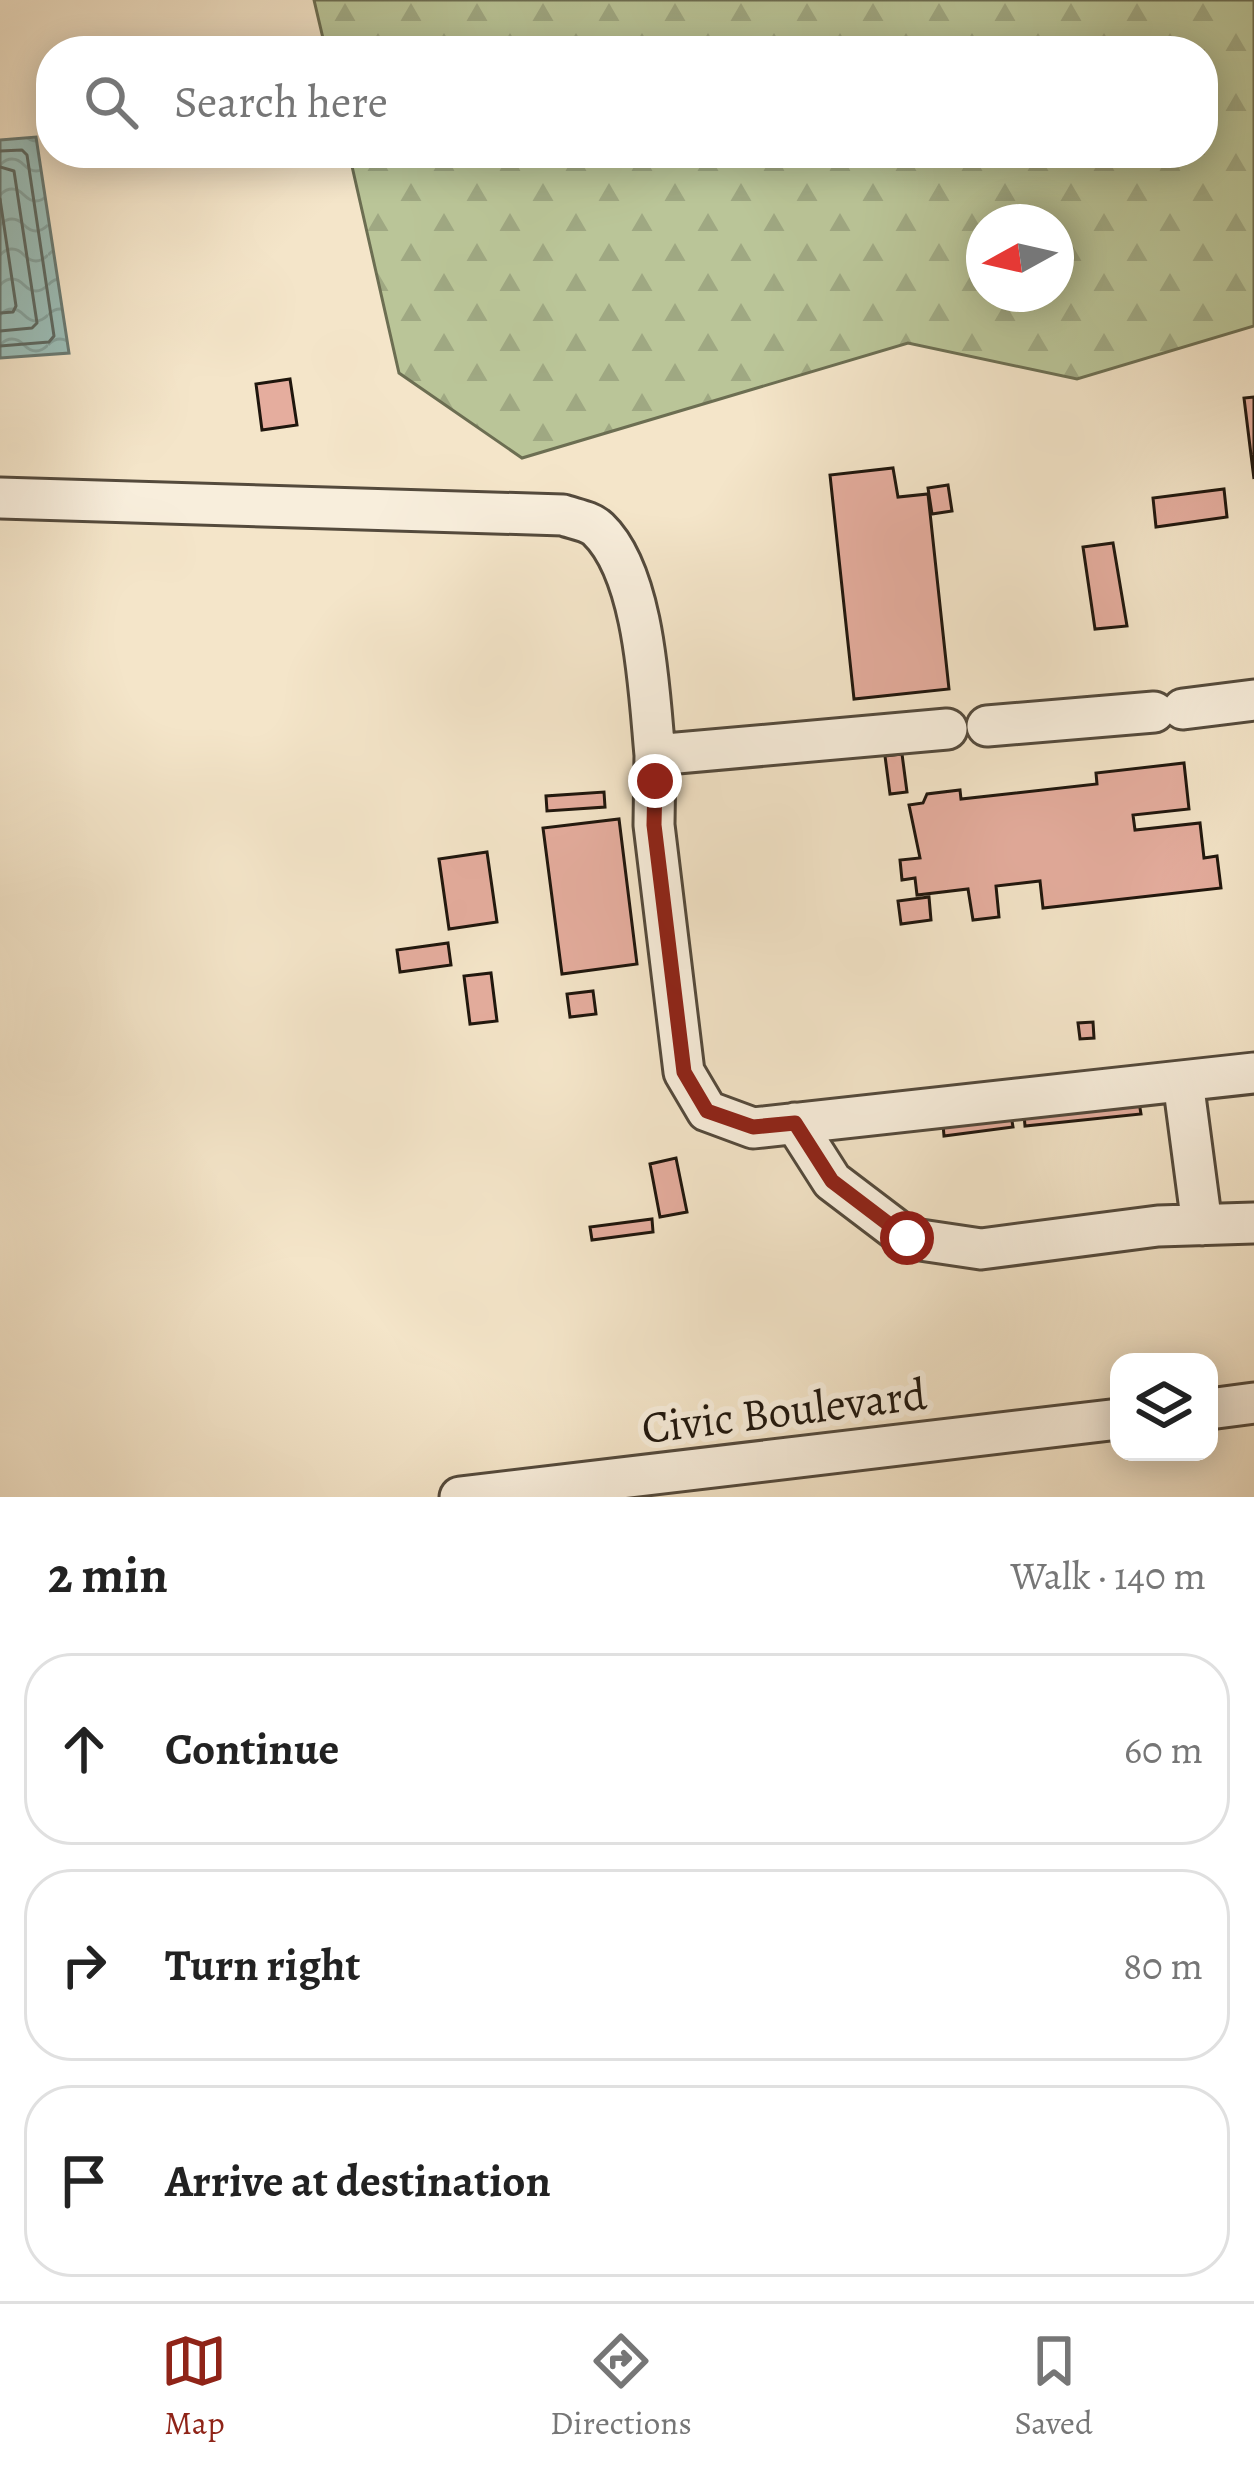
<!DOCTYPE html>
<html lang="en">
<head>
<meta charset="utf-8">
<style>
	:root { --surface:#fff; --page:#f2f2f2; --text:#222; --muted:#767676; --line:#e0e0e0; --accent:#8f2418 }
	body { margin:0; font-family:Alegreya,serif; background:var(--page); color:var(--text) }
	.controls { position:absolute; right:36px; bottom:36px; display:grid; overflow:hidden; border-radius:24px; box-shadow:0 6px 30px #0003 }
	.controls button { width:108px; height:108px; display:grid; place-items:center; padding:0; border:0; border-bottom:3px solid var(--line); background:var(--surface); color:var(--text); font:60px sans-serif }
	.compass { position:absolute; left:966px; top:204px; width:108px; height:108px; border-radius:50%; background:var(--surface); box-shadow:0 6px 30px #0003; rotate:262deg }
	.stop { position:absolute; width:36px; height:36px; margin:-27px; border:9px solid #8f2418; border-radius:50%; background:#fff }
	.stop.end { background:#8f2418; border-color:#fff; box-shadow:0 3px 12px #0008 }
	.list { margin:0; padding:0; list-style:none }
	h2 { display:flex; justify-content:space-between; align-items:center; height:156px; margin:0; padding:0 48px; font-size:51px }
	h2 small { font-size:39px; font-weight:400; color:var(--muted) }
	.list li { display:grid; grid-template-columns:78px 1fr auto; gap:36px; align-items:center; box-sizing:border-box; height:192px; margin:0 24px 24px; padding:0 24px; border:3px solid var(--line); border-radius:48px }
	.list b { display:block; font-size:45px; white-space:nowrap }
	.list em { font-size:39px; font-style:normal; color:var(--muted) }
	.icon { flex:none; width:66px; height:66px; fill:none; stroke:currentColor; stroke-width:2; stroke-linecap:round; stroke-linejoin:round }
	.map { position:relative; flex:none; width:1254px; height:1497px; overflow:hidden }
	.search { position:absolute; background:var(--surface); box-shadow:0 6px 30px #0003; left:36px; right:36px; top:36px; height:132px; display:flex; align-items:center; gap:30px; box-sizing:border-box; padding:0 42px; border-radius:48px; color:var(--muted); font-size:45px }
	.sheet { height:804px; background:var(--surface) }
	nav { display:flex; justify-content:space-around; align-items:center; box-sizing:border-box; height:168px; border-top:3px solid var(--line); background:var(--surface); font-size:33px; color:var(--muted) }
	nav a { display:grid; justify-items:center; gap:6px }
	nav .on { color:var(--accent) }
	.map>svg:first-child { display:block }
	.forest { fill:url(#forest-firs); stroke:#6c6e52; stroke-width:3; fill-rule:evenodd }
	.water { fill:url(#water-waves); stroke:#6a7b74; stroke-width:3 }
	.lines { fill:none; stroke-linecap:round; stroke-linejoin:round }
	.shore { stroke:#5e6a63; stroke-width:3 }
	.building { fill:#e5ad9e; stroke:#1f160d; stroke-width:3 }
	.minor-casing { stroke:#544a3c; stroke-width:45 }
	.minor { stroke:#f8eedc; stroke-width:39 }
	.route { stroke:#8f2418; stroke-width:15 }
	.labels { text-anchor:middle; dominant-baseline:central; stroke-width:12; stroke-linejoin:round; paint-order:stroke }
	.street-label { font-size:45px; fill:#1f160d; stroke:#f8eedc }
</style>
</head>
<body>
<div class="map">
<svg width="1254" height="1497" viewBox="0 0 1254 1497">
	<defs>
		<pattern id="forest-firs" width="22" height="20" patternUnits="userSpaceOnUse" patternTransform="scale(3)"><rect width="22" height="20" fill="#bac598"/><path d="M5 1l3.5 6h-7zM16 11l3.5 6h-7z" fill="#9fa882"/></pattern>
		<pattern id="water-waves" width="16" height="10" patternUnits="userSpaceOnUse" patternTransform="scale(3)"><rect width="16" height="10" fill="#9cbfb9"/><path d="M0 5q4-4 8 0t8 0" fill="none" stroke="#86a39e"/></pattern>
	</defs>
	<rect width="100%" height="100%" fill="#f4e5c9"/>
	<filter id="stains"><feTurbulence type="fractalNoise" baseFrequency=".00167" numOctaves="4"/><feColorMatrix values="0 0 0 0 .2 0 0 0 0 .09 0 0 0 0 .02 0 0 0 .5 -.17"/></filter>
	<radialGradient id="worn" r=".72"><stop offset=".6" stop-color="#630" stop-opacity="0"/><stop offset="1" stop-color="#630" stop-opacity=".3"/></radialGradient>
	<path class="forest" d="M 314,0 L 1254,0 L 1254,326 L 1077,379 L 908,343 L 522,458 L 399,373 L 349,153 L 1203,153 L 1203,51 L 326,51 ZM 984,222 L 1056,222 L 1056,294 L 984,294 Z"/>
	<path class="water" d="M 36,137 L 69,353 L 0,358 L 0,140 Z"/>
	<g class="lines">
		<path class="shore" d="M 0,151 L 22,150 L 27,155 L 54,336 L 49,342 L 0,346
			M 0,167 L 14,171 L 37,323 L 32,328 L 0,331
			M 0,199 L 16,306 L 13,312 L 0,313"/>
	</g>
	<path class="building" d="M 290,379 L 297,425 L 262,430 L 256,384 Z
		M 1254,397 L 1254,479 L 1244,398 Z
		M 893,468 L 898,497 L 928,494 L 949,689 L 854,699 L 830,475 Z
		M 948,485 L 952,511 L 932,514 L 928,488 Z
		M 1224,489 L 1227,517 L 1156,527 L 1153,498 Z
		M 1113,543 L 1127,626 L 1095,629 L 1083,547 Z
		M 902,754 L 907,792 L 890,794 L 885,756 Z
		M 1184,763 L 1189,809 L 1133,815 L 1135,830 L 1200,823 L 1204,858 L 1217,856 L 1221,888 L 1043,908 L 1040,881 L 996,886 L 999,917 L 973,920 L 968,889 L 917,895 L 915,878 L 902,880 L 900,860 L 920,858 L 909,805 L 923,803 L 927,794 L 960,790 L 961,799 L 1097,784 L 1096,773 Z
		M 604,792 L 605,807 L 547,811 L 546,796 Z
		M 619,819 L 637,964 L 562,974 L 543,828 Z
		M 487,852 L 497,922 L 449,929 L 439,859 Z
		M 929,897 L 931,920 L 901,924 L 898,901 Z
		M 448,943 L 451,965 L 400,972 L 397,950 Z
		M 491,973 L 497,1021 L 470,1024 L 464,976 Z
		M 593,991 L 596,1014 L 570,1017 L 567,994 Z
		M 1093,1022 L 1094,1038 L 1080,1039 L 1078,1023 Z
		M 1139,1102 L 1141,1114 L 1025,1126 L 1024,1114 Z
		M 1011,1115 L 1013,1127 L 944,1136 L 943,1124 Z
		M 676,1158 L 687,1212 L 660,1217 L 650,1164 Z
		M 652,1219 L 653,1232 L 592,1240 L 590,1227 Z"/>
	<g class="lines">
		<defs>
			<path id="minor" d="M 0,498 L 563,515 C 574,519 590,521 598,529 C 645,574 649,692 655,755
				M 1183,709 L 1254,700
				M 987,726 L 1154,712
				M 947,729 L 655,755 L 654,825 L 684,1072 L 707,1111 L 753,1128 L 1254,1073
				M 1183,1081 L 1202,1225
				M 795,1123 L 832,1181 L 907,1238 L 981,1249 L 1158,1226 L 1254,1223
				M 1209,1409 L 1254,1403
				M 460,1497 L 1119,1419"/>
		</defs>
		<use href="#minor" class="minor-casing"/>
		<use href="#minor" class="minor"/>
	</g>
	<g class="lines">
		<path class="route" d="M 655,781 L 654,825 L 684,1072 L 707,1111 L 753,1127 L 795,1123 L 832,1181 L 907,1238"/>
	</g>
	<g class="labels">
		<g class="street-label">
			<text transform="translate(784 1411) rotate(-7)">Civic Boulevard</text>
		</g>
	</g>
	<rect width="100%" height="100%" filter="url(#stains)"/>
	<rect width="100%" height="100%" fill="url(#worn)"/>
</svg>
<div class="controls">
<button><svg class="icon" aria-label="layers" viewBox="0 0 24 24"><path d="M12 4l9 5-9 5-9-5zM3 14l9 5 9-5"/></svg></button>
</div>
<svg class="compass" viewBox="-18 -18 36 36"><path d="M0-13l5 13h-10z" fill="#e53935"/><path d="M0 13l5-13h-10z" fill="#767676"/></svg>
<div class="stop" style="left:907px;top:1238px"></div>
<div class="stop end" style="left:655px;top:781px"></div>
<div class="search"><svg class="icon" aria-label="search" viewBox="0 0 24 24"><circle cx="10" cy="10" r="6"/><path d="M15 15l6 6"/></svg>Search here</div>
</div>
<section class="sheet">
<h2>2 min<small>Walk · 140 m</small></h2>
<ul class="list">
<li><svg class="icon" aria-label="ahead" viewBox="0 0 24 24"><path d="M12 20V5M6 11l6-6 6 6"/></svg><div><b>Continue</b></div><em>60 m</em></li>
<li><svg class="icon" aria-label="right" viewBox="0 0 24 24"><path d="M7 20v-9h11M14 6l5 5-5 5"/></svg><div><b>Turn right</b></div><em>80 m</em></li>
<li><svg class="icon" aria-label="arrive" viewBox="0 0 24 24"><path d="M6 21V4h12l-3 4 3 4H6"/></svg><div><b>Arrive at destination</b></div></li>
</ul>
</section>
<nav>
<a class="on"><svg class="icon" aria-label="map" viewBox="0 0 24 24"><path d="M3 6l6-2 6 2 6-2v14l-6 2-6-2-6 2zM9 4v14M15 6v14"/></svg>Map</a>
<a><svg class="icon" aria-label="directions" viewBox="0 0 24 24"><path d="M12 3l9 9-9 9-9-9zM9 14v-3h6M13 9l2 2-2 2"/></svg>Directions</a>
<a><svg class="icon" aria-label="saved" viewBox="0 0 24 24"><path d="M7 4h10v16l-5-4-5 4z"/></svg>Saved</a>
</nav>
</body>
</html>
